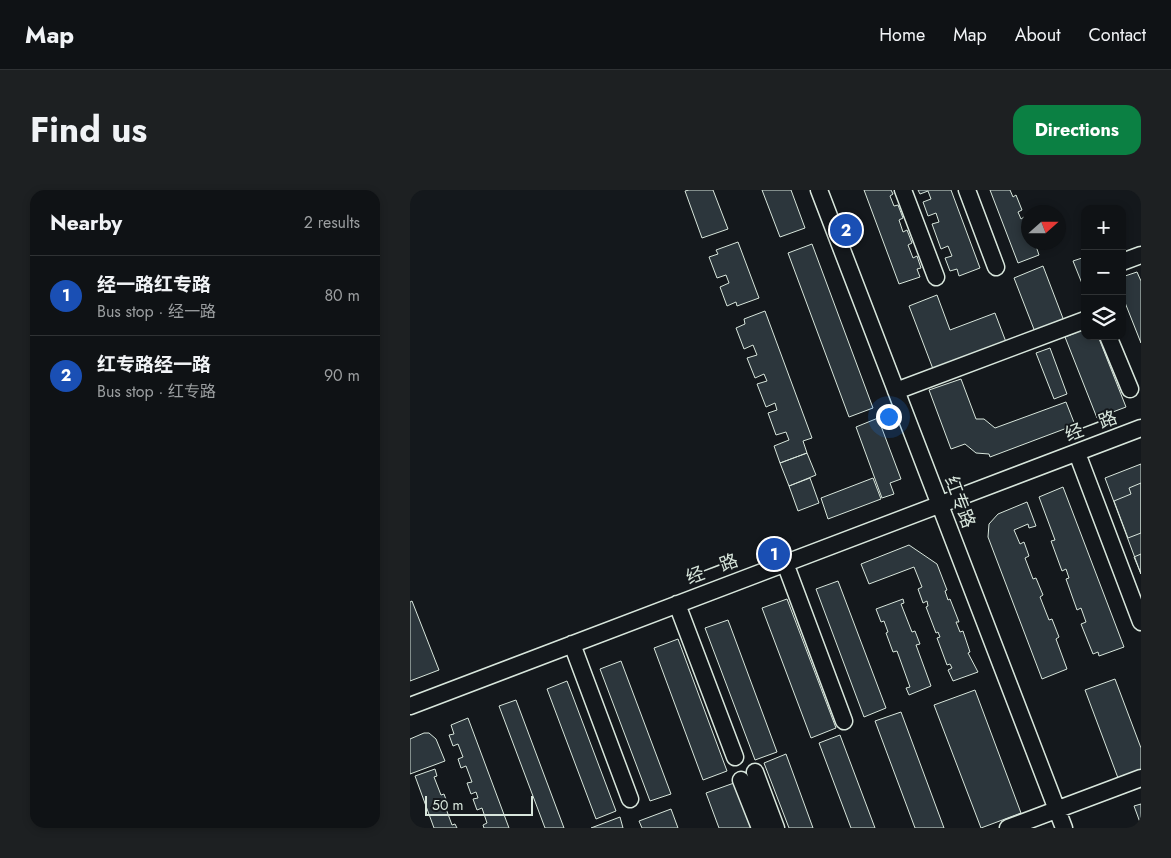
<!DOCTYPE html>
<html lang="en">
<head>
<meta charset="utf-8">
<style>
	:root { --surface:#0f1215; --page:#1d2022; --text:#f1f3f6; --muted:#9b9ea0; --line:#2f3234; --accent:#0b8043 }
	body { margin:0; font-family:Jost,"Noto Sans SC",sans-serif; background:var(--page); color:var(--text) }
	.controls { position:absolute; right:15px; top:15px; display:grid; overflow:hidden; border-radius:10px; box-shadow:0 2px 8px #0003 }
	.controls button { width:45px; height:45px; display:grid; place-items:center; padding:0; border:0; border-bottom:1px solid var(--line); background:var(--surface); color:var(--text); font:25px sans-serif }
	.compass { position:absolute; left:611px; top:15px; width:45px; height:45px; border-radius:50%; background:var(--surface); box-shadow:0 2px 8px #0003; rotate:69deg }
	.scale { position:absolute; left:15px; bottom:12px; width:108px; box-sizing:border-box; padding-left:5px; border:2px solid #d8e6dc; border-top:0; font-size:14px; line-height:18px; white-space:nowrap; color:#d8e6dc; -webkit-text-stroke:4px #14181c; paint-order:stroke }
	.you { position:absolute; left:478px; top:226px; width:18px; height:18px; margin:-12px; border:4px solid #fff; border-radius:50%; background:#1a73e8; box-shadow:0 0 0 8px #1a73e833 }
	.badge { display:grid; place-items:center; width:32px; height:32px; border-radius:50%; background:var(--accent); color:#fff; font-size:16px; font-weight:700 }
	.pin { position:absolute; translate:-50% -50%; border:2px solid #fff; box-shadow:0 1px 5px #0006 }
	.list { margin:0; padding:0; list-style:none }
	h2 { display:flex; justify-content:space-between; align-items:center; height:65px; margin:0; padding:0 20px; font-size:21px }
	h2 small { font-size:16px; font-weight:400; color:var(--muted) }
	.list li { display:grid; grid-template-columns:32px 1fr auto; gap:15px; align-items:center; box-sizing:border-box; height:80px; padding:0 20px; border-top:1px solid var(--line) }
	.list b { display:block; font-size:19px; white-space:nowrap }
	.list p { margin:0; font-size:16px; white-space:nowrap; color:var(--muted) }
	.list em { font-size:16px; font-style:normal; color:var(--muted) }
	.icon { flex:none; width:28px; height:28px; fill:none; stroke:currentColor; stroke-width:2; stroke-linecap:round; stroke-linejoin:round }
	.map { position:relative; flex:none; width:731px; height:638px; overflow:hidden; border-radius:15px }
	header { display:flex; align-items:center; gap:30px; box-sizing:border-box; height:70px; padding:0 25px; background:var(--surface); border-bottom:1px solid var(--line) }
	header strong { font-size:24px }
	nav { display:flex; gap:28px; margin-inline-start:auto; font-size:18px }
	.intro { display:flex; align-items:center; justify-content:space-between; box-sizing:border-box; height:120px; padding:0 30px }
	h1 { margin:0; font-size:35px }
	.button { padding:12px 22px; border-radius:15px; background:var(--accent); color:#fff; font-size:18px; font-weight:700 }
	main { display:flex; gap:30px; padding:0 30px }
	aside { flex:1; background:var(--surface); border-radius:15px; box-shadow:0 2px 8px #0003 }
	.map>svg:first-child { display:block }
	.building { fill:#2c363c; stroke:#d8e6dc }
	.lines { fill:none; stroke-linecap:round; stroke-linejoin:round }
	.minor-casing { stroke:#d8e6dc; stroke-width:19 }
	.minor { stroke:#14181c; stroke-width:16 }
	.labels { text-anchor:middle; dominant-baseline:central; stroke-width:4; stroke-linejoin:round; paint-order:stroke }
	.street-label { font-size:18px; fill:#d8e6dc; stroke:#14181c }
</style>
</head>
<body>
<header>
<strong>Map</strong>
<nav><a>Home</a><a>Map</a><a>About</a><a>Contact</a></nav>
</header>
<div class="intro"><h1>Find us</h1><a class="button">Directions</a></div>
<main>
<aside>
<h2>Nearby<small>2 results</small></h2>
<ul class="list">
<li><span class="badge" style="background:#1a4fb4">1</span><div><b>经一路红专路</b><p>Bus stop · 经一路</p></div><em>80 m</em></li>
<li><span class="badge" style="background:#1a4fb4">2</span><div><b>红专路经一路</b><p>Bus stop · 红专路</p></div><em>90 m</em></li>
</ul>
</aside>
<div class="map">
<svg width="731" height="638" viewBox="0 0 731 638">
	<rect width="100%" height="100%" fill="#14181c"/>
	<path class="building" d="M 279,0 L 303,0 L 318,39 L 292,48 L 275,1 Z
		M 352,0 L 381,0 L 395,38 L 370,47 Z
		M 454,0 L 481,0 L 483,4 L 480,6 L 484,16 L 488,15 L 493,28 L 489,30 L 493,42 L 497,40 L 502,53 L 498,55 L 503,68 L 507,66 L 511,78 L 507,79 L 510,87 L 489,94 Z
		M 508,0 L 541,0 L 570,78 L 549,86 L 547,79 L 540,81 L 535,68 L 542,66 L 538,56 L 531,59 L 522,34 L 529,32 L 526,23 L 518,26 L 513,12 L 521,9 L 518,1 L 510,4 Z
		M 580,0 L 600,0 L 603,7 L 606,5 L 612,20 L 608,22 L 611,29 L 614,27 L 618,39 L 616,41 L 618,52 L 621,55 L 625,53 L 629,65 L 608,73 Z
		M 328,52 L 349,108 L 327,116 L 326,112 L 317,116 L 310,97 L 319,93 L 316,85 L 307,88 L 299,67 L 308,64 L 306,60 Z
		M 402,54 L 463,218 L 439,227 L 378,63 Z
		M 675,67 L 675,101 L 663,71 Z
		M 633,76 L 654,131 L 625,142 L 604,88 Z
		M 727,82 L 731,91 L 731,153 L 712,105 L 712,87 Z
		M 527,105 L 540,140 L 585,123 L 596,152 L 523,179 L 499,116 Z
		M 355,121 L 402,248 L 393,251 L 397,263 L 370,273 L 364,256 L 379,250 L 376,242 L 366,245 L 358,223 L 367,220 L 365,213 L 356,217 L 347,194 L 357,191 L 354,184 L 345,188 L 337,168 L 347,165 L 343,155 L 334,159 L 326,138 L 335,134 L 334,129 Z
		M 675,139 L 675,146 L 688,146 L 716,217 L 687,228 L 655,147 Z
		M 640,158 L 657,204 L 644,209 L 626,163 Z
		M 551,189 L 566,229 L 574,229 L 585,238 L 656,212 L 665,235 L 580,267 L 579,264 L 566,263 L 555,254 L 541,259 L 519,200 Z
		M 468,228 L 491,289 L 480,293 L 484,304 L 472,308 L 446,237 Z
		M 397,263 L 406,285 L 379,296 L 370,273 Z
		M 731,274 L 731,384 L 695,288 Z
		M 400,288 L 409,313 L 388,321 L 379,296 Z
		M 463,288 L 471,309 L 418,329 L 411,308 Z
		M 731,293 L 731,343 L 718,348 L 704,311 L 721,304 L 719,298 Z
		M 653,297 L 714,457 L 689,466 L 688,462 L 683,464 L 671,434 L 676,432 L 671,418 L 667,420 L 656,389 L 659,388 L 656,379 L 652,381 L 641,351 L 645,350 L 629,307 Z
		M 617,312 L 626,336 L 619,338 L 618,334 L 604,340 L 610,354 L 614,352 L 619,366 L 615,368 L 623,389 L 626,388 L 633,405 L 630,407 L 639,430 L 642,429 L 649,447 L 646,449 L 657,479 L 632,489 L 578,347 L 579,334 L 588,324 Z
		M 499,355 L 527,374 L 537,400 L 535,401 L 538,410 L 540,409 L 549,432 L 546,432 L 550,442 L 553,441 L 560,462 L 558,463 L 568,482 L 543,491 L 538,480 L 542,478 L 540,474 L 537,475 L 527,448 L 530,447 L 528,442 L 526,443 L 516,417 L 518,416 L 517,411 L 513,413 L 508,399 L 512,397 L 504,377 L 459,394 L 451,374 Z
		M 731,364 L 731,384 L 724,367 Z
		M 428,391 L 476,518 L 454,527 L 406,399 Z
		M 377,409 L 426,538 L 401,548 L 352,418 Z
		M 493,409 L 494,413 L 491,414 L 502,442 L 505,441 L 510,454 L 506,455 L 521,496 L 499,505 L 496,498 L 500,497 L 487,461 L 483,462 L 476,443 L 478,442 L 474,431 L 471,432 L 466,419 Z
		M 2,411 L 29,480 L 0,491 L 0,412 Z
		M 318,430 L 367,562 L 345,570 L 295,438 Z
		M 268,449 L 317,581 L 293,590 L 244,458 Z
		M 211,471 L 261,604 L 240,611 L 190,479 Z
		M 705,489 L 731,558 L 731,580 L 708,588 L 675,500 Z
		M 157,491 L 206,621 L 186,629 L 137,499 Z
		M 565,500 L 611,623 L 571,638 L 524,515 Z
		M 106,510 L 154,638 L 135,638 L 89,516 Z
		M 491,522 L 534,638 L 505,638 L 465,531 Z
		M 58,528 L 99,638 L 74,638 L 73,635 L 77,633 L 72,618 L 67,620 L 63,609 L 68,608 L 66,602 L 61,604 L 57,593 L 62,592 L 56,576 L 51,578 L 48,569 L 53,567 L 48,554 L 43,556 L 39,545 L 44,544 L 41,535 Z
		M 14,543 L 19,543 L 26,549 L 35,571 L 0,584 L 0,549 Z
		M 430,545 L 465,638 L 441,638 L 409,553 Z
		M 376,564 L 403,638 L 379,638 L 354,573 Z
		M 25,579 L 27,586 L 24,587 L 31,605 L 34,604 L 38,615 L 35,616 L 42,635 L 45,634 L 47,638 L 24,638 L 5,586 Z
		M 324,593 L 341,638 L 309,638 L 296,603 Z
		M 731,614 L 731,635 L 724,616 Z
		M 261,619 L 268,638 L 232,638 L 229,631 Z
		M 210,627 L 213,638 L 181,638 Z"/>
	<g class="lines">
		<defs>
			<path id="minor" d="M 409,0 L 654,638
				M 493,0 L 526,87
				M 557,0 L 586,77
				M 712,72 L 731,65
				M 698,146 L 720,199
				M 486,201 L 675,130
				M 667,263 L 731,432
				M 375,373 L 434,531
				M 267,414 L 325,567
				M 162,454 L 220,609
				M 0,516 L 731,238
				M 345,582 L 366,638
				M 331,590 L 350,638
				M 598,638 L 731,588"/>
		</defs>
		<use href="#minor" class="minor-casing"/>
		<use href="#minor" class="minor"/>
	</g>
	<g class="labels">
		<g class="street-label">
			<text transform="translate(681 236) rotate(-21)">经一路</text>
			<text transform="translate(550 312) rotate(69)">红专路</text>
			<text transform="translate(302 379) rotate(-21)">经一路</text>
		</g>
	</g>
</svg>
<div class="controls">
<button>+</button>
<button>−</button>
<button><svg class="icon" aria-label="layers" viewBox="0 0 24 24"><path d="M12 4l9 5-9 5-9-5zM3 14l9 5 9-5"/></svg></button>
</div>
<svg class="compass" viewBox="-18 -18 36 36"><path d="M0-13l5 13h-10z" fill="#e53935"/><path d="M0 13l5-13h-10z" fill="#9b9ea0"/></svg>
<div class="scale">50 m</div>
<div class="you"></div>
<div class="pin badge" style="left:364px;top:364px;background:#1a4fb4">1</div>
<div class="pin badge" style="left:436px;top:40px;background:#1a4fb4">2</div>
</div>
</main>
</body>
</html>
